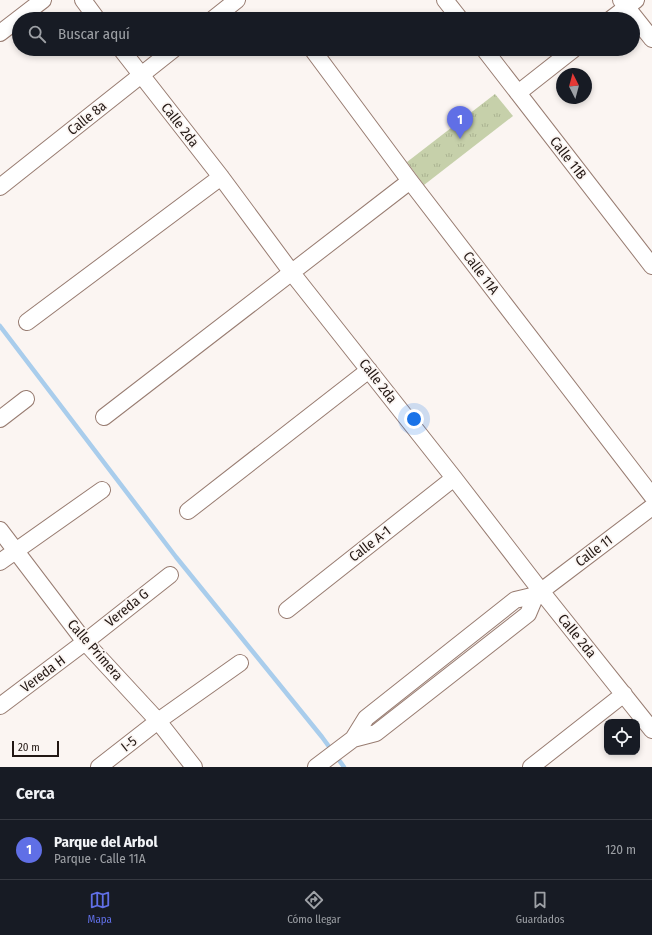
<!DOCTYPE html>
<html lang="es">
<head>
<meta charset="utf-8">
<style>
	:root { --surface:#171b24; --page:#242831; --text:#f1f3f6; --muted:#9ea1a6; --line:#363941; --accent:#606fe6 }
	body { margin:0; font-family:"Fira Sans Condensed",sans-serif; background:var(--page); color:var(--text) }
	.controls { position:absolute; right:12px; bottom:12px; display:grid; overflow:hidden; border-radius:8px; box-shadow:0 2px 6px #0003 }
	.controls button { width:36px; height:36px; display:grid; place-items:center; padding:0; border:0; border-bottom:1px solid var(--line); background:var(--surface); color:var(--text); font:20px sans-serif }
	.compass { position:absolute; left:556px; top:68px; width:36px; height:36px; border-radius:50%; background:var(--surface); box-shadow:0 2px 6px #0003; rotate:354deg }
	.scale { position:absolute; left:12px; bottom:10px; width:47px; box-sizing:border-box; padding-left:4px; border:2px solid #221713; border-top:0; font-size:11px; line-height:14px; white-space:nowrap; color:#221713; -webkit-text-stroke:3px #fbf5f2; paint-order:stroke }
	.you { position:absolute; left:414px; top:419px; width:14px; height:14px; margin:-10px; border:3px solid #fff; border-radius:50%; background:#1a73e8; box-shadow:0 0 0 6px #1a73e833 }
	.badge { display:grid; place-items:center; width:26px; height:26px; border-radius:50%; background:var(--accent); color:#fff; font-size:13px; font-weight:700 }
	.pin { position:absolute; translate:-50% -33px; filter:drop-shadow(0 1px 2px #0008) }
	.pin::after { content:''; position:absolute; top:21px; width:14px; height:12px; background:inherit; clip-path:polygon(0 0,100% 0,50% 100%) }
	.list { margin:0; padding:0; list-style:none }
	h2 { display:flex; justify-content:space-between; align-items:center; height:52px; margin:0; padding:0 16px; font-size:17px }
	h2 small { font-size:13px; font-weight:400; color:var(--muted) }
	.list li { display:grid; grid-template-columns:26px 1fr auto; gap:12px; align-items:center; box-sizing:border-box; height:60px; padding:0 16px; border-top:1px solid var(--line) }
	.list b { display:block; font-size:15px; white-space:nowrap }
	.list p { margin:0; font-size:13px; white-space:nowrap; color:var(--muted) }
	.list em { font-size:13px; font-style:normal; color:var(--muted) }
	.icon { flex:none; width:22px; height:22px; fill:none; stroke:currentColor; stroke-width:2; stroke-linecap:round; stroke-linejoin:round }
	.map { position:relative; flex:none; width:652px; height:767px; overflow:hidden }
	.search { position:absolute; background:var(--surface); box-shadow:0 2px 6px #0003; left:12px; right:12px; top:12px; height:44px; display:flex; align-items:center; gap:10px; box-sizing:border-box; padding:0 14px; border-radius:22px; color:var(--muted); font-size:15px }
	.sheet { height:112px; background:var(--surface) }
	nav { display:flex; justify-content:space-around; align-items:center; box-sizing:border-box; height:56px; border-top:1px solid var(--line); background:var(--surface); font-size:11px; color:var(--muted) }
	nav a { display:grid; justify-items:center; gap:2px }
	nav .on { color:var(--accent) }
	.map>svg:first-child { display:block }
	.park { fill:url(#park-tufts) }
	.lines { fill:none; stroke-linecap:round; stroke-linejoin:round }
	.stream { stroke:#a9cdec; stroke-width:4.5 }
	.minor-casing { stroke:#987c71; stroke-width:18 }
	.minor { stroke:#fff; stroke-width:16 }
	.labels { text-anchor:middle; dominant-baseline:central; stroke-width:3.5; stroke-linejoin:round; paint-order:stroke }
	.street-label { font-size:14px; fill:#221713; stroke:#fbf5f2 }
</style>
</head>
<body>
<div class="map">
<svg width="652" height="767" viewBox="0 0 652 767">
	<defs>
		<pattern id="park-tufts" width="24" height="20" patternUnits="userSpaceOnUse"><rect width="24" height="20" fill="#c6d0aa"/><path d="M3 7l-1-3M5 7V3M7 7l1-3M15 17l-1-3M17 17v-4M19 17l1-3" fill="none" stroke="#aab291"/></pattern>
	</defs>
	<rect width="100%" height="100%" fill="#fbf5f2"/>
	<path class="park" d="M 495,94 L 513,116 L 424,185 L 407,162 Z"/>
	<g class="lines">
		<path class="stream" d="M 0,326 L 176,557 L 322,737 L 344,767"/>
		<defs>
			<path id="minor" d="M 83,0 L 97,19
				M 445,0 L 460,19
				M 621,0 L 652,39
				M 213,19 L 237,0
				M 611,19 L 636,0
				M 0,33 L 43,0
				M 121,49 L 221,177 L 292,273 L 454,478 L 541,591 L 652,730
				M 312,49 L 410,181 L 652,496
				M 484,49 L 652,266
				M 518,93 L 574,49
				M 0,187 L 174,49
				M 27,322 L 221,177
				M 104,417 L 410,181
				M 0,419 L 26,399
				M 188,511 L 369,370
				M 0,530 L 85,642 L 158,721 L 194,767
				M 0,562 L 102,490
				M 287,610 L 454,478
				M 0,706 L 85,642 L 170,575
				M 353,739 L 376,733 L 528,614 L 536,595
				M 99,767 L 158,721 L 240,663
				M 316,767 L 353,739 L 366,718 L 515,600 L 536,595 L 652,507
				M 531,767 L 624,694"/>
		</defs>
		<use href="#minor" class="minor-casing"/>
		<use href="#minor" class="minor"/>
	</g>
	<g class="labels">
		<g class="street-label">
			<text transform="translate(87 118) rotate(-39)">Calle 8a</text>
			<text transform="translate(180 125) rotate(52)">Calle 2da</text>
			<text transform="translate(568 158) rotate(52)">Calle 11B</text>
			<text transform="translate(481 273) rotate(53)">Calle 11A</text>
			<text transform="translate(378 381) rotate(52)">Calle 2da</text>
			<text transform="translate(370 544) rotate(-38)">Calle A-1</text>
			<text transform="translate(594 551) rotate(-37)">Calle 11</text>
			<text transform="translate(127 608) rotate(-39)">Vereda G</text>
			<text transform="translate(577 636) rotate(51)">Calle 2da</text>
			<text transform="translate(95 650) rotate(49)">Calle Primera</text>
			<text transform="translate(43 674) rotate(-37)">Vereda H</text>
			<text transform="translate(129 744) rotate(-38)">I-5</text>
		</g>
	</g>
</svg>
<div class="controls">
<button><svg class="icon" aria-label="locate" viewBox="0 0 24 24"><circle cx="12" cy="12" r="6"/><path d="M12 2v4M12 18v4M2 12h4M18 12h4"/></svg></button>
</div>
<svg class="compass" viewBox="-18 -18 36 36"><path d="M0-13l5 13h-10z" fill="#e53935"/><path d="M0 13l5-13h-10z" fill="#9ea1a6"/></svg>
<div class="scale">20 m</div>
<div class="you"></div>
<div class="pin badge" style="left:460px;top:139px">1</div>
<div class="search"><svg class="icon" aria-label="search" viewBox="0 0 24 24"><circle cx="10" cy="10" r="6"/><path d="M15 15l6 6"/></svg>Buscar aquí</div>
</div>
<section class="sheet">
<h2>Cerca<small></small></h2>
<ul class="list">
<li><span class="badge">1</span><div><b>Parque del Arbol</b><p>Parque · Calle 11A</p></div><em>120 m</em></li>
</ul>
</section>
<nav>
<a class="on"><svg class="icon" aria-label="map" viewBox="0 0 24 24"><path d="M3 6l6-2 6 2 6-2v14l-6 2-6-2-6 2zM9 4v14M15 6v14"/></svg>Mapa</a>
<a><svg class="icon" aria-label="directions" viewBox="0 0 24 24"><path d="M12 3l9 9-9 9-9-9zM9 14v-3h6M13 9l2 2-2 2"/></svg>Cómo llegar</a>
<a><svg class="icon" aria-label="saved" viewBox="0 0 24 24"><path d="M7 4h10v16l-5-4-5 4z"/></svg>Guardados</a>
</nav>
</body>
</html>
